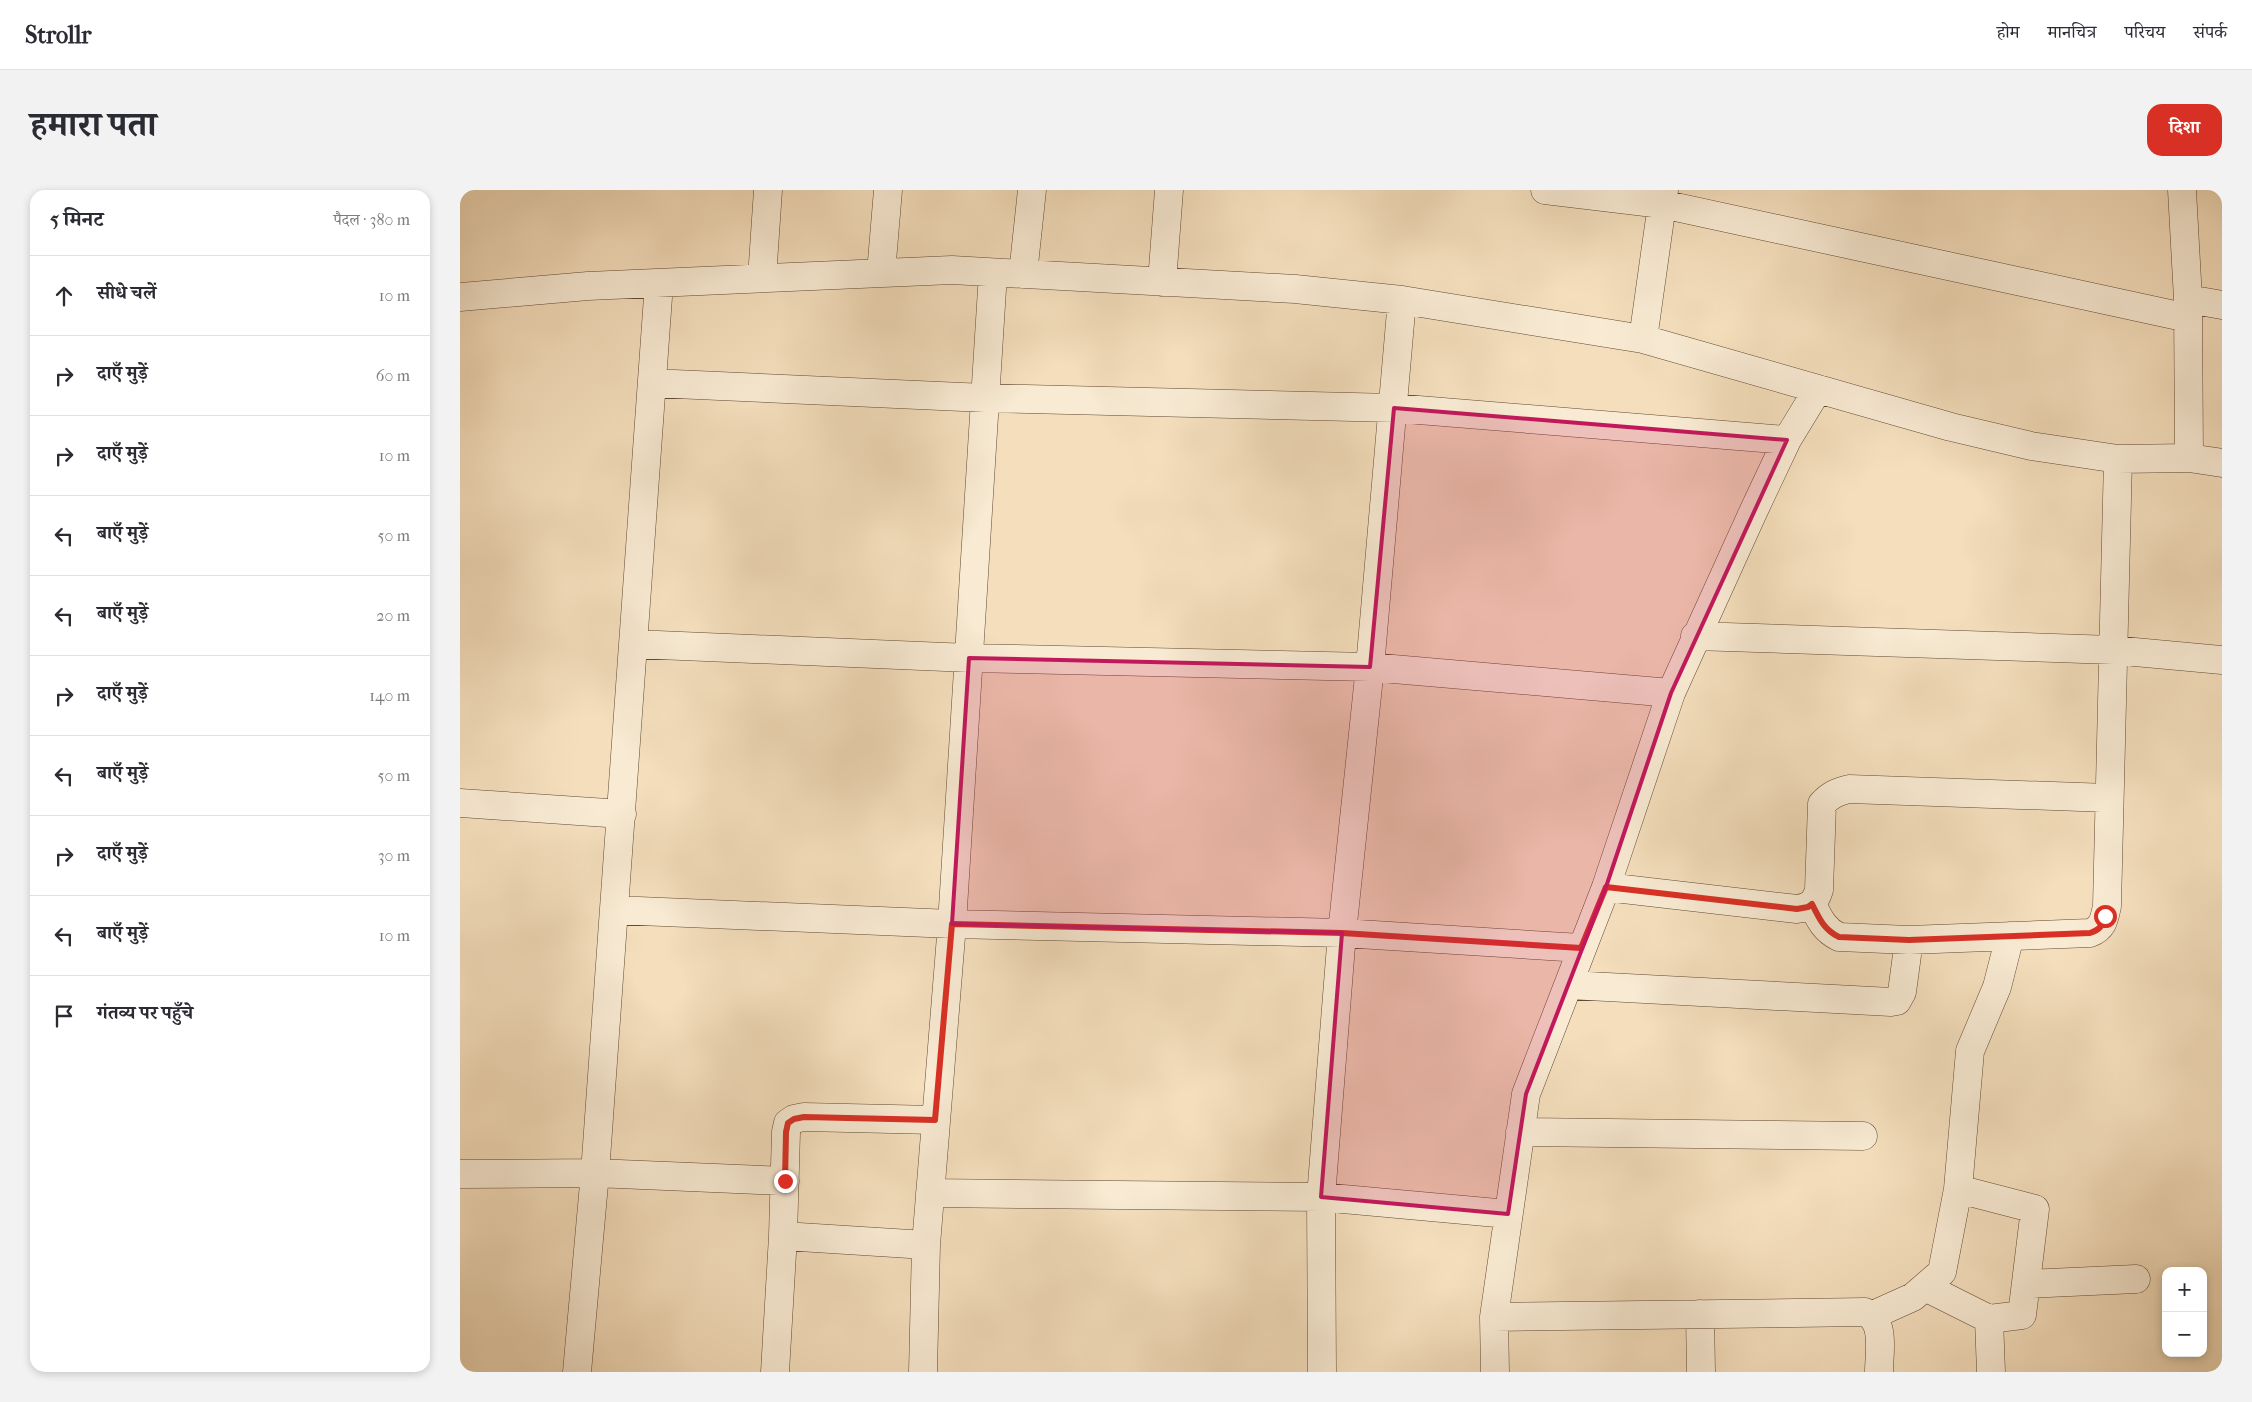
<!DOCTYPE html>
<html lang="hi">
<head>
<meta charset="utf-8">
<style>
	:root { --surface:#fff; --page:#f2f2f3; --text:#2b2b33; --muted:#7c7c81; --line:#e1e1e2; --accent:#d93025 }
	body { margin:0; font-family:"IM FELL French Canon","Noto Serif Devanagari",serif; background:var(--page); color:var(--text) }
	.controls { position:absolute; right:15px; bottom:15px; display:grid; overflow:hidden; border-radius:10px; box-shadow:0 2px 8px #0003 }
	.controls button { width:45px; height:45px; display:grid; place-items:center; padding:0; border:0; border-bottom:1px solid var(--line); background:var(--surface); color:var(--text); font:25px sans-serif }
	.stop { position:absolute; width:15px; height:15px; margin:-11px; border:4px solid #d93025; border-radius:50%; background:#fff }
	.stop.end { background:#d93025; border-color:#fff; box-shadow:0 1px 5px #0008 }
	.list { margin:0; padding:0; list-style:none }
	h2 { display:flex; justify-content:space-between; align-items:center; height:65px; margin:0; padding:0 20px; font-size:21px }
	h2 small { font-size:16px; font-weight:400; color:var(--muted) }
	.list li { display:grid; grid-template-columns:32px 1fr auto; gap:15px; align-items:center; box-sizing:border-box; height:80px; padding:0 20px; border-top:1px solid var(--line) }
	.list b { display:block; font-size:19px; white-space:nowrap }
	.list em { font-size:16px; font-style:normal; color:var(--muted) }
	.icon { flex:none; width:28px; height:28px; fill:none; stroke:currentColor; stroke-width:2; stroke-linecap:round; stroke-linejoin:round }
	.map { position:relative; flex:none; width:1762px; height:1182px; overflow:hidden; border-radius:15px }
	header { display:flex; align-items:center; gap:30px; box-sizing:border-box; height:70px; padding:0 25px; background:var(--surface); border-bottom:1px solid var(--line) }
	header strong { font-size:24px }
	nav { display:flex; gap:28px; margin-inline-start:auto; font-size:18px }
	.intro { display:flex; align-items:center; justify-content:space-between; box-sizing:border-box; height:120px; padding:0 30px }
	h1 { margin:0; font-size:35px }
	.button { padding:12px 22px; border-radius:15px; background:var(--accent); color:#fff; font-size:18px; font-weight:700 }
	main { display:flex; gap:30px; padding:0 30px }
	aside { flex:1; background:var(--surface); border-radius:15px; box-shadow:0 2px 8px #0003 }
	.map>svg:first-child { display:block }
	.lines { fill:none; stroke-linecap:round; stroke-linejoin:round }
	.minor-casing { stroke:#624930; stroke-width:29 }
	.minor { stroke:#f8ead3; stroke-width:28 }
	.route { stroke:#d93025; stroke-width:6 }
	.marked { fill:#c2185b; fill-opacity:0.2; stroke:#c2185b; stroke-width:4; stroke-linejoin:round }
</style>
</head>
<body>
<header>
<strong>Strollr</strong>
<nav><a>होम</a><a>मानचित्र</a><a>परिचय</a><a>संपर्क</a></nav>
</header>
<div class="intro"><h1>हमारा पता</h1><a class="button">दिशा</a></div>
<main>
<aside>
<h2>5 मिनट<small>पैदल · 380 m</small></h2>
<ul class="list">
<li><svg class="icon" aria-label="ahead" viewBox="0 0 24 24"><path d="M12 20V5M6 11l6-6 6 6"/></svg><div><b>सीधे चलें</b></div><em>10 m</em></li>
<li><svg class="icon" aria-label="right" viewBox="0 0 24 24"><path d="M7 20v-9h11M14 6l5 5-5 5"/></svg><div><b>दाएँ मुड़ें</b></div><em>60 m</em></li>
<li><svg class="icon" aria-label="right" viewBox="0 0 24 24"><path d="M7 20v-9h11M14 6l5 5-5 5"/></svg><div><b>दाएँ मुड़ें</b></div><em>10 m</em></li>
<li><svg class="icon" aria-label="left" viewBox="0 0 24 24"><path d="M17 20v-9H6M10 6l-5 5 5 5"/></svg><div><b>बाएँ मुड़ें</b></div><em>50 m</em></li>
<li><svg class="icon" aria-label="left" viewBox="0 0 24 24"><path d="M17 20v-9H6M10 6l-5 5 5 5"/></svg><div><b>बाएँ मुड़ें</b></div><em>20 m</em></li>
<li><svg class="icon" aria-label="right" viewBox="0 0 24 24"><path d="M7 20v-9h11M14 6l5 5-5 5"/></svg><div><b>दाएँ मुड़ें</b></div><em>140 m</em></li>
<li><svg class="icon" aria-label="left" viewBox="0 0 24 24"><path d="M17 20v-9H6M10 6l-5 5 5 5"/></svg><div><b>बाएँ मुड़ें</b></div><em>50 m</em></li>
<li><svg class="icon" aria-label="right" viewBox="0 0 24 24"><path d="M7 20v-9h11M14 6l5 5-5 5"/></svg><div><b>दाएँ मुड़ें</b></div><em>30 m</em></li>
<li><svg class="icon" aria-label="left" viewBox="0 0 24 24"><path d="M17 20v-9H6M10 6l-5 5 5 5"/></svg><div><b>बाएँ मुड़ें</b></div><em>10 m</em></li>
<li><svg class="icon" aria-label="arrive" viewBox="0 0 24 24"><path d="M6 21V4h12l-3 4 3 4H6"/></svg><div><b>गंतव्य पर पहुँचे</b></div></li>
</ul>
</aside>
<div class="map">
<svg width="1762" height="1182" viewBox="0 0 1762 1182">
	<rect width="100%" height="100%" fill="#f4debc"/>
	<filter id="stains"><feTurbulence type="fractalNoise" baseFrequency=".004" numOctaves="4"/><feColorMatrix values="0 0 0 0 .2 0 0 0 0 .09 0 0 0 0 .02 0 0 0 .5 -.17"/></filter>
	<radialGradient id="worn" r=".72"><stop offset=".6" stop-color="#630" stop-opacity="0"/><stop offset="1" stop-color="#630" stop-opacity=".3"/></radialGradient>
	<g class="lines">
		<defs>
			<path id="minor" d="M 1085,0 L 1202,14 L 1728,128
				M 1722,0 L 1728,109 L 1729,268
				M 421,83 L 428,0
				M 563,84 L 572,0
				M 302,88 L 308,0
				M 702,92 L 709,0
				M 0,107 L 128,96 L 492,80 L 835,99 L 942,110 L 1183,149 L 1491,237 L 1571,256 L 1658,269 L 1729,268 L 1762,273
				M 1728,109 L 1762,115
				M 1183,149 L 1204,0
				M 192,193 L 525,208 L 934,218 L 1327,250
				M 1235,446 L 1653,460 L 1762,470
				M 174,454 L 509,468 L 910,477 L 1211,503
				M 0,613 L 162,624
				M 1146,697 L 1337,719 C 1350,717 1355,713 1359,700 L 1362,614 C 1370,605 1377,602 1389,599 L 1649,608
				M 1352,714 C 1359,728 1364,740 1379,747 L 1449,750 L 1630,743 C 1643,738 1644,730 1647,716 L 1658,269
				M 155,720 L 492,734 L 882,743 L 1121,758
				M 1109,795 L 1431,812 L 1437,811 L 1442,802 L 1449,750
				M 1060,942 L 1403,946
				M 0,984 L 135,983 L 325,991
				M 1498,999 L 1575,1019 L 1562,1125 L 1529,1129 L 1531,1182
				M 470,1003 L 861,1007 L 1048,1024
				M 323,1046 L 466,1055
				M 1566,1094 L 1676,1089
				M 1465,1097 L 1529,1129
				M 1240,1124 L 1241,1182
				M 1413,1125 L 1453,1107 L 1482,1082 L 1498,999 L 1510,861 L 1537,797 L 1550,746
				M 1034,1127 L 1405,1122 C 1426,1131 1419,1163 1419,1182
				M 117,1182 L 135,983 L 199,93
				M 315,1182 L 323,1046 L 326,942 L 328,933 L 334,929 L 344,927 L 475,930
				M 463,1182 L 466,1055 L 492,734 L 533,83
				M 862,1182 L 861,1007 L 882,743 L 910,477 L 942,110
				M 1035,1182 L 1034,1127 L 1066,904 L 1146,697 L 1211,503 L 1294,320 L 1327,250 L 1358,199"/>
		</defs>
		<use href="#minor" class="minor-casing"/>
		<use href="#minor" class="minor"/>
	</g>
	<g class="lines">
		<path class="route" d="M 325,991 L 326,942 L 328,933 L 334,929 L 344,927 L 475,930 L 492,734 L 882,743 L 1121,758 L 1146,697 L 1337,719 L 1348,717 L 1352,714 C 1359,728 1364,740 1379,747 L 1449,750 L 1630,743 C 1639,740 1643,736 1645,726"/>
	</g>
	<path class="marked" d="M 934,218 L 1327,250 L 1211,503 L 1146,697 L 1066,904 L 1048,1024 L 861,1007 L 882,743 L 492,734 L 509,468 L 910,477 Z"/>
	<rect width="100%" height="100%" filter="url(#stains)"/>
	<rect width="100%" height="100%" fill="url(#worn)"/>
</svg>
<div class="controls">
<button>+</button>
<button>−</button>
</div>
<div class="stop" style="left:1645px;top:726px"></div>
<div class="stop end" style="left:325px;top:991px"></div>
</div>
</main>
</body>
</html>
